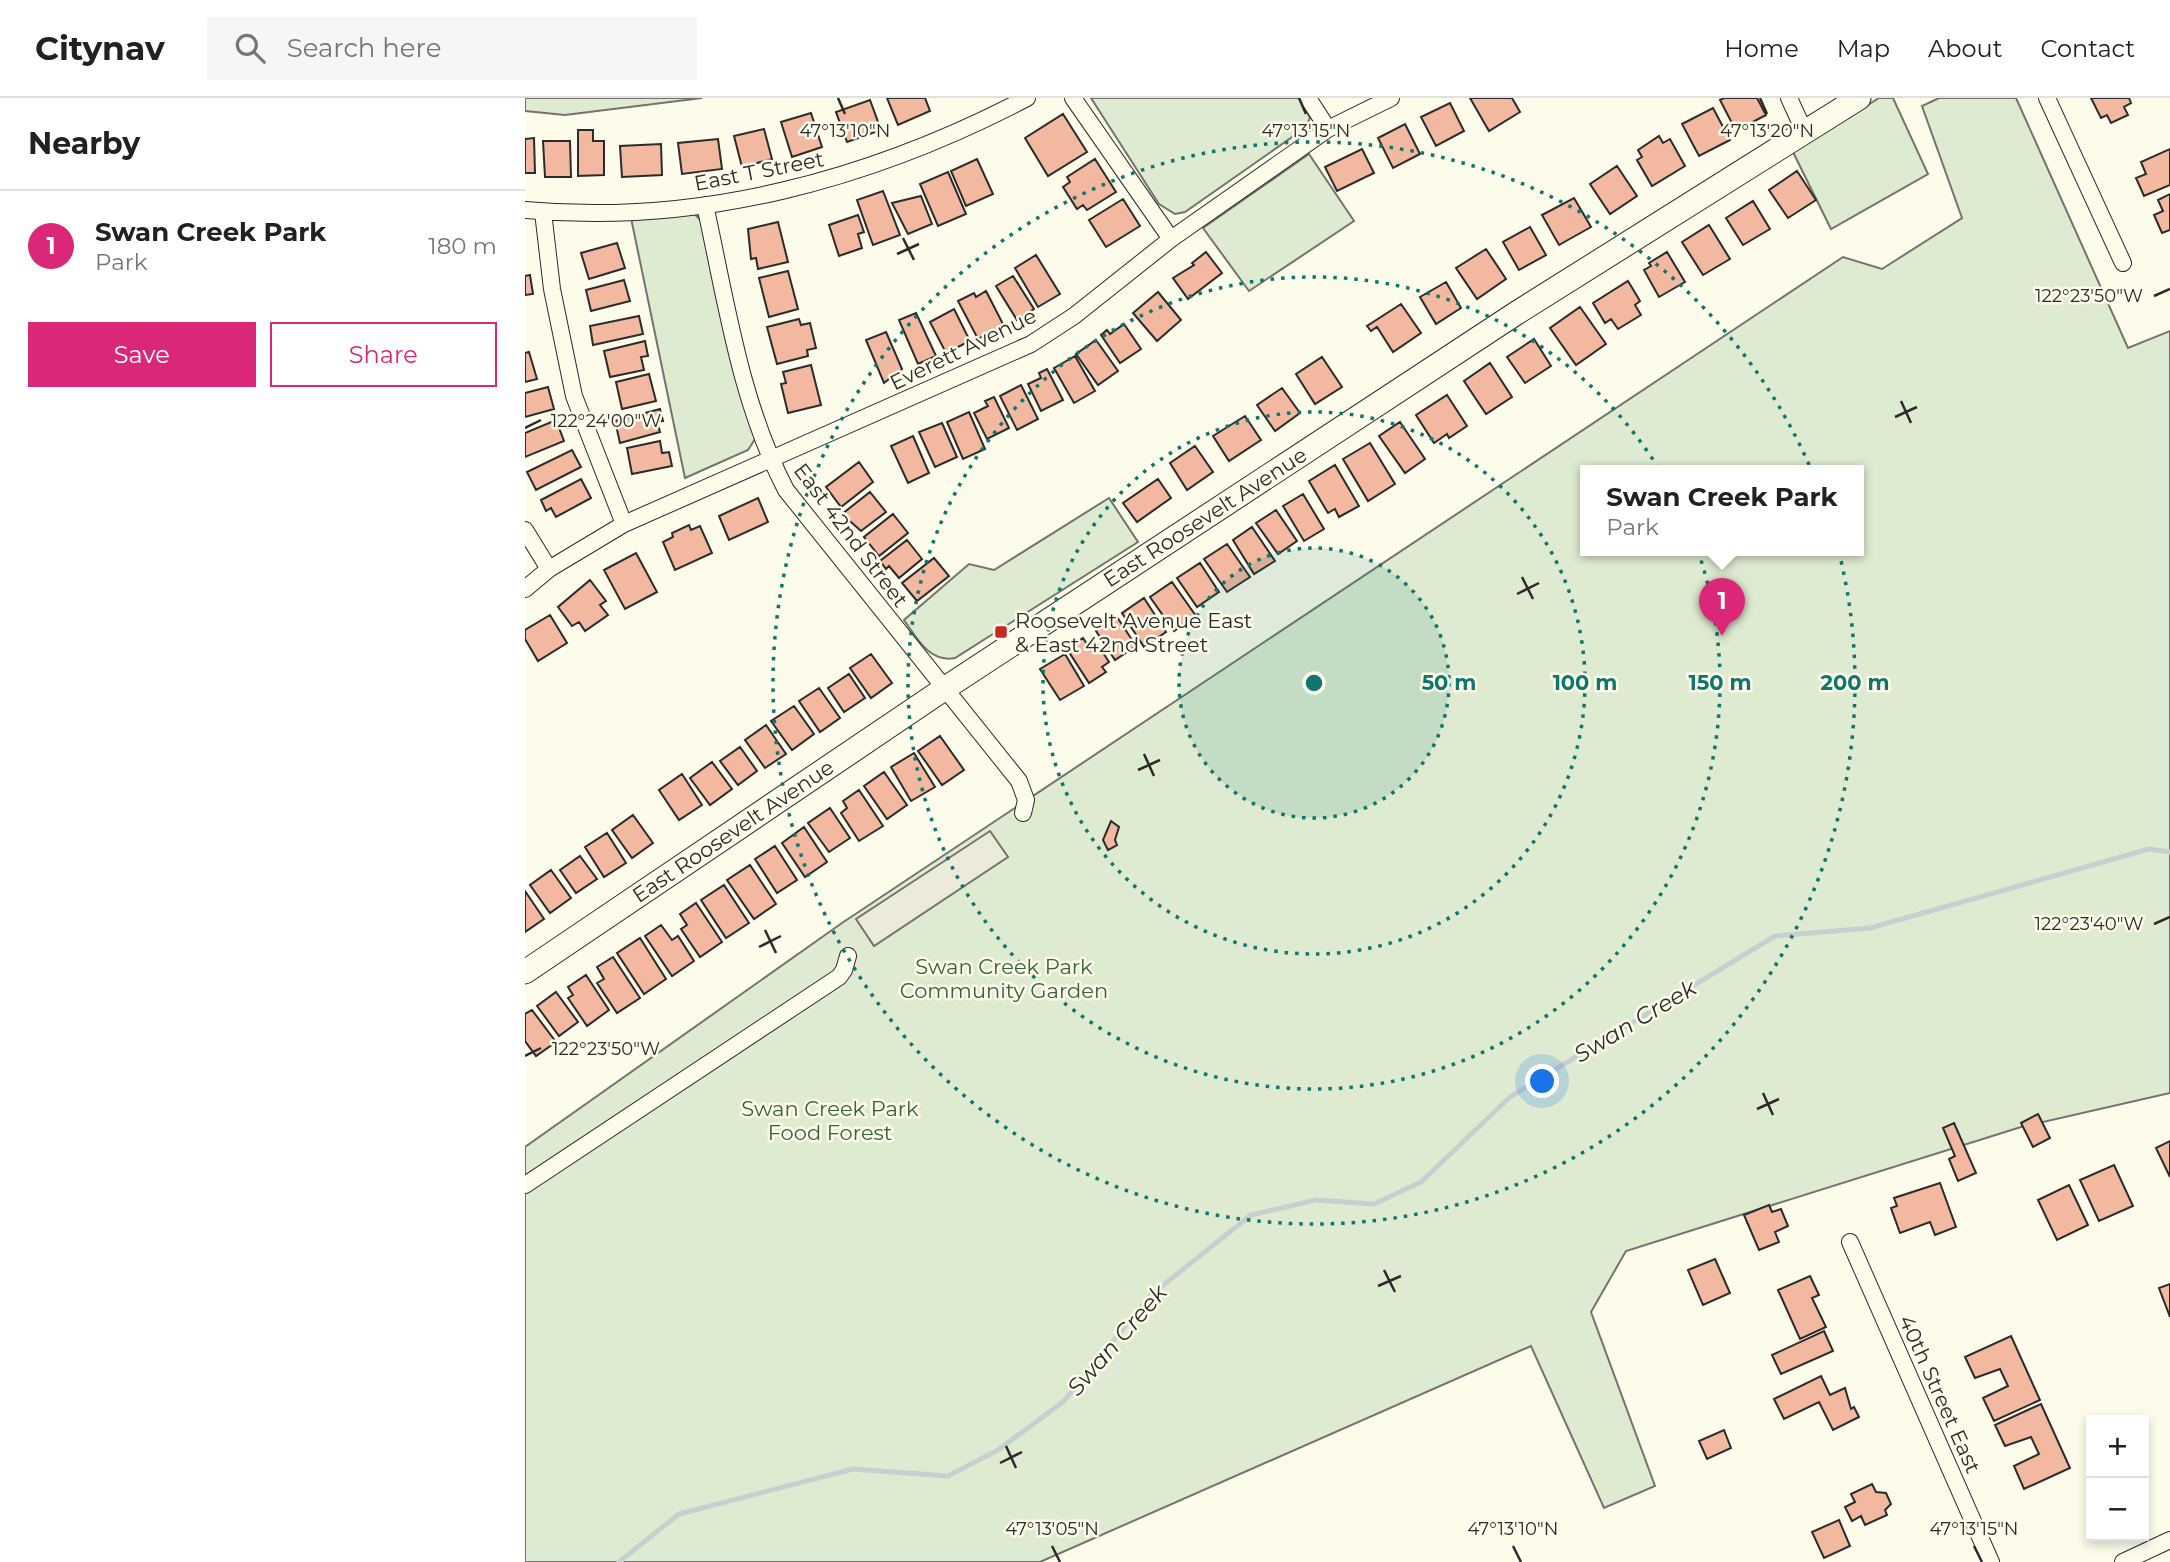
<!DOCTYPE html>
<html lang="en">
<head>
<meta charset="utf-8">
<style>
	:root { --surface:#fff; --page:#f6f6f6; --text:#202124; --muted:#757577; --line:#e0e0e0; --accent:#db2777 }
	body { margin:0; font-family:Montserrat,sans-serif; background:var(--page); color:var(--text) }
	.controls { position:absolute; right:21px; bottom:21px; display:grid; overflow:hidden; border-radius:0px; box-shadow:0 4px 10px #0003 }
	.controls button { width:63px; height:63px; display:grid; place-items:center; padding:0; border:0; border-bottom:2px solid var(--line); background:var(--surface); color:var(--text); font:35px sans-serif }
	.you { position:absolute; left:1018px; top:984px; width:24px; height:24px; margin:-18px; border:5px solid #fff; border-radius:50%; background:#1a73e8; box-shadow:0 0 0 10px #1a73e833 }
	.badge { display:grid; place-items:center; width:46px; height:46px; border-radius:50%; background:var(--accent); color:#fff; font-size:23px; font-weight:700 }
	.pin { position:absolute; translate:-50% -58px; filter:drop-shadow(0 2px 4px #0008) }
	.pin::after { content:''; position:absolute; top:37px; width:24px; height:21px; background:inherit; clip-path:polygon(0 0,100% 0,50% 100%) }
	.popup { position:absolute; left:1055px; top:367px; width:284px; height:91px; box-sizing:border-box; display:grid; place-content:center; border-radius:0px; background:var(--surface); filter:drop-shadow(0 2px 5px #0005); font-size:23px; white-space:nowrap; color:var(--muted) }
	.popup b { font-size:26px; color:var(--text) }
	.popup::after { content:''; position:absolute; left:50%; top:100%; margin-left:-14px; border:14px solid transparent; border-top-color:var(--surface) }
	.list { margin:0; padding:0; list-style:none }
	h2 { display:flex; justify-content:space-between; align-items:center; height:91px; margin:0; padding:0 28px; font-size:30px }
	h2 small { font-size:23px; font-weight:400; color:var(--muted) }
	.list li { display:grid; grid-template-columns:46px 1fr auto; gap:21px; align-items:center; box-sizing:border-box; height:112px; padding:0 28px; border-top:2px solid var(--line) }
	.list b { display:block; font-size:26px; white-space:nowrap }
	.list p { margin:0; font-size:23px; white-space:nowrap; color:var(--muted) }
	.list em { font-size:23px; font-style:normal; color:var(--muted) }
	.actions { display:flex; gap:14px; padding:21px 28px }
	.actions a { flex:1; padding:16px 0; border:2px solid var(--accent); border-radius:0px; text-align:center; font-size:24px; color:var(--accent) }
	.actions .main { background:var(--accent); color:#fff }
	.icon { flex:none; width:38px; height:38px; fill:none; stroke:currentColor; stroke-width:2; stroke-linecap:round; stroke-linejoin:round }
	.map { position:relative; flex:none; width:1645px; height:1464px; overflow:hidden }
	header { display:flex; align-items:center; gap:42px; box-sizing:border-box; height:98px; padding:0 35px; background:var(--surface); border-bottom:2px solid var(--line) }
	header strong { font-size:33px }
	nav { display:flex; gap:38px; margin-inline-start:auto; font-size:24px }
	.search { width:490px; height:63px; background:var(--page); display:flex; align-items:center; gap:18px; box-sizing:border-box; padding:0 24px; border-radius:0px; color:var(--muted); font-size:26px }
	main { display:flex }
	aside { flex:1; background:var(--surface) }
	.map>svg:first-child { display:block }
	.green { fill:#deebd1; stroke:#74746e; stroke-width:2; fill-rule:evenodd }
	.parking { fill:#eceadb; stroke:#74746e; stroke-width:2 }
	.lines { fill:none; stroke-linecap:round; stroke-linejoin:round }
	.stream { stroke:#c7d0d0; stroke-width:5 }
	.building { fill:#f2b8a0; stroke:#2b2b2b; stroke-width:2 }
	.street-casing { stroke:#2b2b2b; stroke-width:18 }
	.secondary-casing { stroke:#2b2b2b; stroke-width:25 }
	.street { stroke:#fdfbea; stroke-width:16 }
	.secondary { stroke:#fdfbea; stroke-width:23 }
	.ticks { fill:none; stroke:#2b2b2b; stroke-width:2.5 }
	.ring { fill:none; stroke:#0f766e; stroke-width:3.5; stroke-dasharray:3.5 7 }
	.poi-dot { fill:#c62828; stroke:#fdfbea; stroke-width:2.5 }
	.labels { text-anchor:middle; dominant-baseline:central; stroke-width:5; stroke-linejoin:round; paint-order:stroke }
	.street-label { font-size:21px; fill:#2b2b2b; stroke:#fdfbea }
	.poi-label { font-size:21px; fill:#2b2b2b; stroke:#fdfbea; text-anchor:start }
	.park-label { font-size:21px; fill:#34623c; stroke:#fdfbea }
	.water-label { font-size:23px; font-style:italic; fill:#2b2b2b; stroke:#fdfbea }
	.ticks-label { font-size:18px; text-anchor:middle; fill:#2b2b2b; stroke:#fdfbea; stroke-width:5; stroke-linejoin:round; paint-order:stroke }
	.centre { fill:#0f766e; stroke:#fdfbea; stroke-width:3.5 }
	.ring-label { font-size:21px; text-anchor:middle; font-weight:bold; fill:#0f766e; stroke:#fdfbea; stroke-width:5; stroke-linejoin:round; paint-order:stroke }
</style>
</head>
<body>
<header>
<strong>Citynav</strong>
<div class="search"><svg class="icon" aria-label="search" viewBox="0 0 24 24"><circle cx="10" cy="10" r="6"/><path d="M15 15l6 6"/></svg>Search here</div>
<nav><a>Home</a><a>Map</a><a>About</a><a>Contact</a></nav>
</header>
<main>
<aside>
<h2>Nearby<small></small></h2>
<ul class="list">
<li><span class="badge">1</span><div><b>Swan Creek Park</b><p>Park</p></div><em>180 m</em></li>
</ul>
<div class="actions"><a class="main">Save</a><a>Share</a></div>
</aside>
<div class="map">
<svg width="1645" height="1464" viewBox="0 0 1645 1464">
	<rect width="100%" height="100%" fill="#fdfbea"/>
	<path class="green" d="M 0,0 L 177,0 L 40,17 L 0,13 Z
		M 566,0 L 775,0 L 785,20 L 780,30 L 660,114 L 650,116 L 634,106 Z
		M 1354,0 L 1368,0 L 1403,76 L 1306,131 L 1268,54 Z
		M 1414,0 L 1491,0 L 1603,250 L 1645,233 L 1645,995 L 1496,1029 L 1101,1153 L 1066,1214 L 1130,1388 L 1079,1410 L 1006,1248 L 515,1464 L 0,1464 L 0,1049 L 317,825 L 1318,159 L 1357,171 L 1437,120 L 1397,8 ZM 1060,372 L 1334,372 L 1334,452 L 1060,452 Z
		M 784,56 L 829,123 L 724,193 L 678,130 Z
		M 168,114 L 178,125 L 230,341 L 223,352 L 160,380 L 106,120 Z
		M 584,400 L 613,444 L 430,560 C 404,565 392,540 379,522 L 444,466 L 469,472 Z"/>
	<path class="parking" d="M 465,733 L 483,759 L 349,848 L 331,821 Z"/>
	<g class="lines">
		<path class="stream" d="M 94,1464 L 154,1416 L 328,1371 L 423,1378 L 473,1352 L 538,1304 L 626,1197 L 726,1117 L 791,1102 L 849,1106 L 896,1084 L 985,999 L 1250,838 L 1345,830 L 1624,751 L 1645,754"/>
	</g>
	<path class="building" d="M 362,0 L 400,0 L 405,13 L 373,27 Z
		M 945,0 L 987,0 L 995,14 L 964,33 Z
		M 1199,0 L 1232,0 L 1241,17 L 1211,33 L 1195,2 Z
		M 1566,0 L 1604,0 L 1606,5 L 1599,9 L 1603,17 L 1586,25 L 1582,17 L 1576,20 Z
		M 345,2 L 356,32 L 322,44 L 311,14 Z
		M 925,5 L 939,33 L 911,48 L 896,19 Z
		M 1188,10 L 1205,42 L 1174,58 L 1157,26 Z
		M 286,15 L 297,49 L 267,59 L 256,24 Z
		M 538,16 L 562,54 L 523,78 L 500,40 Z
		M 880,26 L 895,56 L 868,70 L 853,40 Z
		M 239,31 L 247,61 L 217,69 L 209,38 Z
		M 53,32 L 68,32 L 68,43 L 79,43 L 79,77 L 53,78 Z
		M 1134,38 L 1138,45 L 1145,41 L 1160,68 L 1127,88 L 1112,62 L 1117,59 L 1113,52 Z
		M 9,40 L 10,75 L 0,75 L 0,41 Z
		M 193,41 L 197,71 L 157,76 L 153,45 Z
		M 18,43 L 45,43 L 46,79 L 20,79 Z
		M 136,46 L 137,77 L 97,79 L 95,48 Z
		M 837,51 L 849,75 L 812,93 L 800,69 Z
		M 1645,51 L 1645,87 L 1619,98 L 1611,80 L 1621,76 L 1616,64 Z
		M 452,61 L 468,96 L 441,108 L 426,73 Z
		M 570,61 L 591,94 L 562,112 L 558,107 L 552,111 L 538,89 L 545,84 L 542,79 Z
		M 1092,68 L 1112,98 L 1085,116 L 1065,86 Z
		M 1272,73 L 1291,102 L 1263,120 L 1244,92 Z
		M 423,74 L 441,116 L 413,128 L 395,86 Z
		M 358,93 L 375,137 L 348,147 L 332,102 Z
		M 1645,96 L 1645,132 L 1637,135 L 1629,117 L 1638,113 L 1633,102 Z
		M 396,98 L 407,126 L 383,136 L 367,105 Z
		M 1049,100 L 1066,129 L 1034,147 L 1017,117 Z
		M 598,101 L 615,128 L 581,149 L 564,122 Z
		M 1228,103 L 1245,131 L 1218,147 L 1201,120 Z
		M 333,117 L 339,134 L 333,136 L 337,150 L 314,158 L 304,127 Z
		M 253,124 L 263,164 L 233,171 L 231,160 L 226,161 L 223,131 Z
		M 1184,127 L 1205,161 L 1178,177 L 1157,144 Z
		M 1005,129 L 1021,157 L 994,172 L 978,144 Z
		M 92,145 L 100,170 L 64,181 L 56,155 Z
		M 961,151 L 981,181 L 952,201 L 931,170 Z
		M 681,154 L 697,175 L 663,201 L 648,180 L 669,167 L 667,165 Z
		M 1142,154 L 1160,184 L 1134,199 L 1119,172 L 1126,168 L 1124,165 Z
		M 511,157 L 535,196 L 513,209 L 490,170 Z
		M 263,173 L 273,211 L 244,219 L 234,180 Z
		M 5,177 L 8,196 L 0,197 L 0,178 Z
		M 488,178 L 509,211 L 492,222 L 471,188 Z
		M 99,182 L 105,203 L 66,213 L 61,192 Z
		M 1103,183 L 1115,203 L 1110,207 L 1116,217 L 1093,231 L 1086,221 L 1080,225 L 1068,205 Z
		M 921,184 L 936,210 L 911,226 L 895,199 Z
		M 461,193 L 479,228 L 453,241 L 433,203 L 449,195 L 451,199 Z
		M 633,194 L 656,222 L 632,243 L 608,215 Z
		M 876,206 L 896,235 L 868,254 L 852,229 L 846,233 L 842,228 Z
		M 1055,209 L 1081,246 L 1051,267 L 1025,230 Z
		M 429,211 L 445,243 L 421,255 L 405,224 Z
		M 391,215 L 411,258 L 393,266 L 374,222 Z
		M 114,218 L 118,236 L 68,247 L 65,228 Z
		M 274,221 L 276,227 L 285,225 L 291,250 L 282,252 L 283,258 L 252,266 L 242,229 Z
		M 599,226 L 616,251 L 595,265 L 576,237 L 582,232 L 585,236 Z
		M 361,234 L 377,271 L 359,285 L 341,242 Z
		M 1009,241 L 1026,268 L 1000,285 L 982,259 Z
		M 571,242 L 593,273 L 573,287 L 551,256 Z
		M 120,243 L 123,258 L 116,259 L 119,272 L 85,279 L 79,253 Z
		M 4,254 L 12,281 L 0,284 L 0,255 Z
		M 550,258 L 570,293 L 549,305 L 529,270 Z
		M 797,259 L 817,289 L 790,306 L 771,276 Z
		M 965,265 L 987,299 L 961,316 L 939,283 Z
		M 286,267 L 296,307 L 263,315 L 256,286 L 261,285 L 258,274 Z
		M 522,271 L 538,302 L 516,313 L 503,286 L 516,280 L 514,275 Z
		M 124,276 L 131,303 L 97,311 L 91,284 Z
		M 496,287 L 513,321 L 492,332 L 475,298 Z
		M 23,289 L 29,311 L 0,319 L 0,295 Z
		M 757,290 L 775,315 L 750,333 L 732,307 Z
		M 922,297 L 942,328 L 924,340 L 922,336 L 909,345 L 891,317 Z
		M 469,299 L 484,330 L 462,341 L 449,315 L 463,308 L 460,303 Z
		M 135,311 L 138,323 L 132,324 L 135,334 L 95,345 L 90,323 Z
		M 444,314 L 460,351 L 438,361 L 422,324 Z
		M 720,318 L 736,342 L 704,363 L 688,338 Z
		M 31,322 L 39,343 L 0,359 L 0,335 Z
		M 875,324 L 900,361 L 880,375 L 854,338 Z
		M 417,325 L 432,359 L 410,369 L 394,334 Z
		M 388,338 L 404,375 L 383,385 L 366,348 Z
		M 135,343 L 137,355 L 144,354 L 147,368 L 107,376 L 102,350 Z
		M 845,345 L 870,386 L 843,403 L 818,361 Z
		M 670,348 L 688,374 L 662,392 L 645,365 Z
		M 47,352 L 56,369 L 11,392 L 2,374 Z
		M 334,364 L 348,384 L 316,409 L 301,389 Z
		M 810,367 L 834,408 L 814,419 L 810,411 L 803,415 L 784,383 Z
		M 56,381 L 66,400 L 31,419 L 26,410 L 21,413 L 16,402 Z
		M 633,381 L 646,400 L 612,424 L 598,405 Z
		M 345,394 L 361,414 L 336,433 L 317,416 Z
		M 778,396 L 799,431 L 779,443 L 758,408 Z
		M 233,400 L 243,424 L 204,442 L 194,418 Z
		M 751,412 L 772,443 L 753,456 L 731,425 Z
		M 368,416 L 383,435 L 354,458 L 339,439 Z
		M 164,427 L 166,432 L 175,428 L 187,455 L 150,472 L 138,444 L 148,439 L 147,435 Z
		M 727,429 L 750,463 L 729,476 L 708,442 Z
		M 382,442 L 397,461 L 374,480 L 364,468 L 361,471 L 355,463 Z
		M 702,446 L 725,479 L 702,494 L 679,461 Z
		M 111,455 L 132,494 L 100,511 L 79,472 Z
		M 409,460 L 424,478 L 392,503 L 377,485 Z
		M 675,465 L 694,494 L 672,509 L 652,480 Z
		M 65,482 L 81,503 L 75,507 L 83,517 L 60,533 L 54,524 L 47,528 L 33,509 Z
		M 647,484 L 671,518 L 649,533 L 625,499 Z
		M 619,500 L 641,534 L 619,549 L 597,515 Z
		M 25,517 L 42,545 L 13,563 L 0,541 L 0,532 Z
		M 592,519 L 611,548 L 590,562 L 571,533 Z
		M 558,540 L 566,552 L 573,547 L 584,564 L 577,569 L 581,574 L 564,585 L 542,551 Z
		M 346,556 L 367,585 L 346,600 L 325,570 Z
		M 540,556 L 559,588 L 535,602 L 515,571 Z
		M 324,576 L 340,600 L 319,614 L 303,590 Z
		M 294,590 L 315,620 L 295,634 L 274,603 Z
		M 269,608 L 289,636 L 267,652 L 246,623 Z
		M 241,627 L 261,656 L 240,670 L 220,642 Z
		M 415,638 L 439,672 L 417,687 L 393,653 Z
		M 215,649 L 232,673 L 213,687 L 195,663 Z
		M 389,655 L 410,689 L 386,703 L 366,669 Z
		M 187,664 L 207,691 L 185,707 L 165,680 Z
		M 359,674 L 382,707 L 362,721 L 339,688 Z
		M 157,676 L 177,707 L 154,722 L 134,692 Z
		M 334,692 L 358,728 L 334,743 L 316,715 L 322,710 L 318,703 Z
		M 305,710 L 325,740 L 304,754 L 283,725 Z
		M 108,717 L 128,745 L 107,760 L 87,732 Z
		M 586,723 L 594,729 L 590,742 L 592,747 L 583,752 L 578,742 Z
		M 279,729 L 302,764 L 280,779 L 257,745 Z
		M 82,735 L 101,765 L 79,779 L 60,749 Z
		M 250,748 L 272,782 L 252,795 L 230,761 Z
		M 55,758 L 72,781 L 51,795 L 35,772 Z
		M 225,767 L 251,806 L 229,821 L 202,782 Z
		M 26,772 L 46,800 L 25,815 L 5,787 Z
		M 199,787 L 224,825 L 201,840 L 176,802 Z
		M 0,793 L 19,821 L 0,834 Z
		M 171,805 L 197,844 L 175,859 L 156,831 L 162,827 L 155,816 Z
		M 136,827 L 147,842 L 153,838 L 169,863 L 147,878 L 120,838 Z
		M 115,840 L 141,881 L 119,896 L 92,855 Z
		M 88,859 L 115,900 L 92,915 L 72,885 L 79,881 L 72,869 Z
		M 61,877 L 84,912 L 62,928 L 43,900 L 48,897 L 43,889 Z
		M 31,894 L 53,924 L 34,938 L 12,908 Z
		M 7,912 L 31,944 L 11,958 L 0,943 L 0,916 Z
		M 1513,1016 L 1525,1040 L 1508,1049 L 1496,1025 Z
		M 1429,1025 L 1451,1075 L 1433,1083 L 1424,1061 L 1430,1058 L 1418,1030 Z
		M 1645,1043 L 1645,1079 L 1631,1050 Z
		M 1589,1067 L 1608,1108 L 1574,1123 L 1555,1082 Z
		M 1415,1085 L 1431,1129 L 1410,1137 L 1405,1124 L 1375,1135 L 1366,1110 L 1372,1108 L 1369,1100 Z
		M 1544,1087 L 1563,1127 L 1532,1142 L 1513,1102 Z
		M 1244,1107 L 1247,1114 L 1256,1111 L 1263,1128 L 1250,1134 L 1254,1144 L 1234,1152 L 1219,1117 Z
		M 1190,1161 L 1205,1195 L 1178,1207 L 1163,1172 Z
		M 1285,1178 L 1294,1197 L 1287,1200 L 1301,1229 L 1275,1241 L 1253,1192 Z
		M 1645,1186 L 1645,1219 L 1634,1190 Z
		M 1299,1233 L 1308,1253 L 1256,1276 L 1247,1257 Z
		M 1486,1238 L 1515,1302 L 1469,1323 L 1458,1300 L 1483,1288 L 1475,1271 L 1450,1280 L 1440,1259 Z
		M 1296,1278 L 1305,1297 L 1320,1290 L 1326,1311 L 1329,1309 L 1334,1319 L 1308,1332 L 1294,1304 L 1259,1321 L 1249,1301 Z
		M 1516,1306 L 1545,1370 L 1499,1391 L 1489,1368 L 1514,1356 L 1506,1339 L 1480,1348 L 1470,1327 Z
		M 1199,1332 L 1206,1350 L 1182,1361 L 1174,1343 Z
		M 1347,1386 L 1351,1394 L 1361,1395 L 1366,1406 L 1360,1412 L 1362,1417 L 1340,1427 L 1336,1418 L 1327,1423 L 1320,1409 L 1330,1404 L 1326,1396 Z
		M 1314,1422 L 1325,1448 L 1299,1460 L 1287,1434 Z"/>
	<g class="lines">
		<defs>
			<path id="street" d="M 548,0 L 646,141
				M 783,0 L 803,31
				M 1264,0 L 1280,35
				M 1522,0 L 1598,165
				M 180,107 C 201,202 215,304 261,392 L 494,683 L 501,702 L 498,715
				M 0,112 C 176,128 347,81 502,0
				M 18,114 L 27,191 L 49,298 L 99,426
				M 0,432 L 24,471
				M 0,491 L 24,471 L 99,426 L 506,246 L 549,218 L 646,141 L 803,31 L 866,0
				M 0,1087 L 314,879 L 319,872 L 323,858
				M 1325,1144 L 1466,1464
				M 1598,1464 L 1645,1442"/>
			<path id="secondary" d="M 0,874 L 419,591 L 990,216 L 1334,0"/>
		</defs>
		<use href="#street" class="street-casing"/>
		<use href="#secondary" class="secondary-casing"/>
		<use href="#street" class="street"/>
		<use href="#secondary" class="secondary"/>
	</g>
	<path class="ticks" d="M 313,0 L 320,16M 774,0 L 781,16M 1235,0 L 1242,16M 378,140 L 389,162M 372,156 L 394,146M 1629,198 L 1645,191M 1376,303 L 1386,325M 1370,319 L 1392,309M 0,330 L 16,322M 997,479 L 1008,501M 992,496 L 1014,485M 619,656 L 629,678M 613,672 L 635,662M 1629,826 L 1645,819M 240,832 L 251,855M 234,849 L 256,838M 0,958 L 16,950M 1238,995 L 1248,1017M 1232,1011 L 1254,1001M 859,1172 L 870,1194M 853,1188 L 876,1178M 481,1348 L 491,1370M 475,1365 L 497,1354M 527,1448 L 535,1464M 988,1448 L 996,1464M 1449,1448 L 1457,1464"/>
	<circle cx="789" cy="585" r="135" fill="#0f766e" fill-opacity=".12"/>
	<g class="ring">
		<circle cx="789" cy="585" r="135"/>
		<circle cx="789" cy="585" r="271"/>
		<circle cx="789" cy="585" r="406"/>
		<circle cx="789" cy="585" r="541"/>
	</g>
	<rect class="poi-dot" x="469" y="527" width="14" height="14" rx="3.5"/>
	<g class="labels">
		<g class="street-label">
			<text transform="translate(234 73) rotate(-11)">East T Street</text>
			<text transform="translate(438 251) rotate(-26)">Everett Avenue</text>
			<text transform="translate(680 419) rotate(-33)">East Roosevelt Avenue</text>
			<text transform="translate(326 437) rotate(53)">East 42nd Street</text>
			<text transform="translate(208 733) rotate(-34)">East Roosevelt Avenue</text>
			<text transform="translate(1415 1296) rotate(66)">40th Street East</text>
		</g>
		<g class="poi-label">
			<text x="490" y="522">Roosevelt Avenue East<tspan x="490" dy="24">&amp; East 42nd Street</tspan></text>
		</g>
		<g class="park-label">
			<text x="479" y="868">Swan Creek Park<tspan x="479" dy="24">Community Garden</tspan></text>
			<text x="305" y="1010">Swan Creek Park<tspan x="305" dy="24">Food Forest</tspan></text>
		</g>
		<g class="water-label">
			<text transform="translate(1110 923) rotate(-31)">Swan Creek</text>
			<text transform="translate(592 1242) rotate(-49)">Swan Creek</text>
		</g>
	</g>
	<g class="ticks-label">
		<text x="320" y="39">47°13'10"N</text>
		<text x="781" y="39">47°13'15"N</text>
		<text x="1242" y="39">47°13'20"N</text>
		<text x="1564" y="204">122°23'50"W</text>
		<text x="81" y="329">122°24'00"W</text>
		<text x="1564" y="832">122°23'40"W</text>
		<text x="81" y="957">122°23'50"W</text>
		<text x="527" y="1437">47°13'05"N</text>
		<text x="988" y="1437">47°13'10"N</text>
		<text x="1449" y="1437">47°13'15"N</text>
	</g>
	<circle cx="789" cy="585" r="10" class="centre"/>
	<g class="ring-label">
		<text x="924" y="592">50 m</text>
		<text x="1060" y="592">100 m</text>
		<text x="1195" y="592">150 m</text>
		<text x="1330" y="592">200 m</text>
	</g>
</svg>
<div class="controls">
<button>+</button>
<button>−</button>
</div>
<div class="you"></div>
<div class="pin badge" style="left:1197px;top:538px">1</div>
<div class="popup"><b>Swan Creek Park</b>Park</div>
</div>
</main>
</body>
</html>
